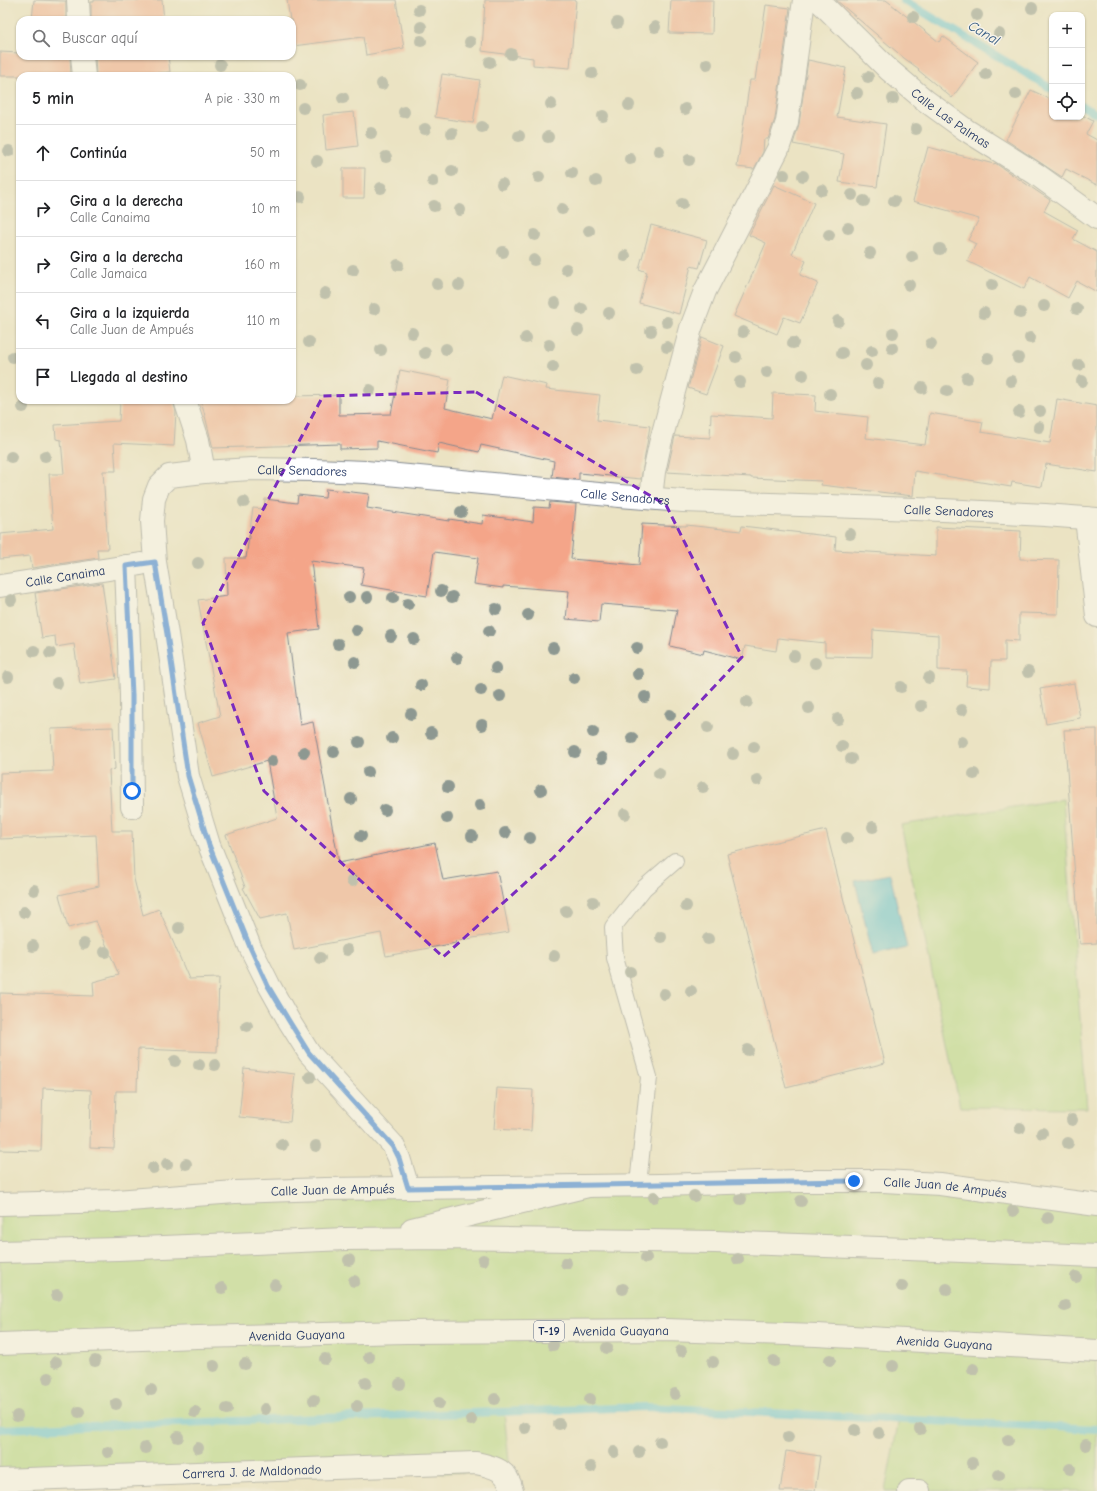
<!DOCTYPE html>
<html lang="es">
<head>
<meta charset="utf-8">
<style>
	:root { --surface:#fff; --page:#f6f6f6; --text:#202124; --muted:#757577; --line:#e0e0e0 }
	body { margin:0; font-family:"Comic Neue",sans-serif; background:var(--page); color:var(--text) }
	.controls { position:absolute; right:12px; top:12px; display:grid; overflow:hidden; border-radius:8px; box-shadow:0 1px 3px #0004 }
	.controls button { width:36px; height:36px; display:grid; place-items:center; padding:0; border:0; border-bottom:1px solid var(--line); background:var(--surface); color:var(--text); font:20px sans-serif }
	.stop { position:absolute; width:12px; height:12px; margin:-9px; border:3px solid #1a73e8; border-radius:50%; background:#fff }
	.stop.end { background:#1a73e8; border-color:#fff; box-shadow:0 1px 4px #0008 }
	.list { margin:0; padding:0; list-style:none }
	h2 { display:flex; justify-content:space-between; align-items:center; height:52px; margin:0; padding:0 16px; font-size:17px }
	h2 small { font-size:13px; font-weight:400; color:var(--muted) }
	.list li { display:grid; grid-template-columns:26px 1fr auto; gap:12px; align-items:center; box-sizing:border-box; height:56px; padding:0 16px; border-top:1px solid var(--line) }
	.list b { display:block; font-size:15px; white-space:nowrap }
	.list p { margin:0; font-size:13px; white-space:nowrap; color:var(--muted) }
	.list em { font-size:13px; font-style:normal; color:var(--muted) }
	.icon { flex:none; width:22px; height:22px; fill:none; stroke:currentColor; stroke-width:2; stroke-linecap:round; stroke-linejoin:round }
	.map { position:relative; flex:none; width:1097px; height:1491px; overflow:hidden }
	.search { position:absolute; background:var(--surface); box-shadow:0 1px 3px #0004; left:16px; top:16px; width:280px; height:44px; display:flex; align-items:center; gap:10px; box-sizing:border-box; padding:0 14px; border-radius:12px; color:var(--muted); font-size:15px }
	.panel { position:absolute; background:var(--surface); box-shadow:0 1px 3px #0004; left:16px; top:72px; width:280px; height:332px; border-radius:12px }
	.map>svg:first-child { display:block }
	.green { fill:#b1da85; stroke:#668472 }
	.water { fill:#5fc5dc; stroke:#3d7a9d }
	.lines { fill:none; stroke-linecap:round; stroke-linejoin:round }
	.stream { stroke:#5fc5dc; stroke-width:8 }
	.building { fill:#f4a589 }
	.lane-casing { stroke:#838990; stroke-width:18 }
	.street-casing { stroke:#838990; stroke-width:24 }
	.highway-casing { stroke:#838990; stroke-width:24 }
	.lane { stroke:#fff; stroke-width:16 }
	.street { stroke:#fff; stroke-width:22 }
	.highway { stroke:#fff; stroke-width:22 }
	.tree { fill:#8d9891 }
	.route { stroke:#1a73e8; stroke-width:5 }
	.marked { fill:none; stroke:#7b2cbf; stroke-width:3; stroke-dasharray:8 5; stroke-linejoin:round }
	.labels { text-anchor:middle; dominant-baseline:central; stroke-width:3; stroke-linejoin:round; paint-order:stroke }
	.shield { fill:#f7f3e8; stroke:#5d6a87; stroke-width:1 }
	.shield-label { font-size:12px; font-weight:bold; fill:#1b2f5e }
	.street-label { font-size:13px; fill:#1b2f5e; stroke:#f7f3e8 }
	.water-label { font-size:14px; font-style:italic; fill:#2c547e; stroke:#f7f3e8 }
</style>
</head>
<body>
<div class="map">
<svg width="1097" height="1491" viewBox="0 0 1097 1491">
	<rect width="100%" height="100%" fill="#f7f3e8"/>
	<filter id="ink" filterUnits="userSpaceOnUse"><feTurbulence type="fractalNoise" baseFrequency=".025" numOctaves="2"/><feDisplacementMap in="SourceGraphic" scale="8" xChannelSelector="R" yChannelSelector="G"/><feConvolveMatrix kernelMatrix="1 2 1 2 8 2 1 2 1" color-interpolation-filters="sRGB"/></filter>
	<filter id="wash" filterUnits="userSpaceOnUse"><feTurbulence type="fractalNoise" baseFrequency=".012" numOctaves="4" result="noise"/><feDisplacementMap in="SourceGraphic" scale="16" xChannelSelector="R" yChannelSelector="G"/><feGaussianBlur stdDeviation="0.9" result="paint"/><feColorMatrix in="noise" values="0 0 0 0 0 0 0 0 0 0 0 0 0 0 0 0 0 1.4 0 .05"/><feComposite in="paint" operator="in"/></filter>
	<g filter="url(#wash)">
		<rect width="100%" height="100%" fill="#ebe3c3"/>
		<path class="green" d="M 1063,799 L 1087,1108 L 960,1107 L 901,825 Z
			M 797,1181 L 1097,1205 L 1097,1491 L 885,1491 L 899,1419 L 646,1407 L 504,1412 L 512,1491 L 502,1472 L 0,1480 L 0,1204 Z"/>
		<path class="water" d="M 890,874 L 907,948 L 873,956 L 855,881 Z"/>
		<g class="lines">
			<path class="stream" d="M 903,0 L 1052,89
				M 1082,106 L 1097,114
				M 0,1429 L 646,1407 L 1097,1429"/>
		</g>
		<g id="blocks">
			<path class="building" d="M 34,0 L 66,1 L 66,20 L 32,20 Z
				M 94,0 L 162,0 L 164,20 L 91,20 L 91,2 L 94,2 Z
				M 287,0 L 396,0 L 404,48 L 366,55 L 363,37 L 293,46 L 292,20 L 290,20 Z
				M 485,0 L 576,0 L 570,68 L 533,65 L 533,58 L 482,51 Z
				M 671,0 L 713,0 L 712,34 L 669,33 Z
				M 836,0 L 886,0 L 939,42 L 943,36 L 978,62 L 952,98 L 918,70 L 919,69 L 904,58 Z
				M 766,5 L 790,8 L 775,119 L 768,139 L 764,139 L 763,152 L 754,169 L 737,167 L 750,80 L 755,80 Z
				M 0,52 L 20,53 L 20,56 L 70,56 L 71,76 L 0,76 Z
				M 95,56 L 168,56 L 170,72 L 130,76 L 96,76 Z
				M 808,60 L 846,68 L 837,117 L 886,124 L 877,187 L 839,182 L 844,154 L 793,144 L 799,124 Z
				M 442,74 L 480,80 L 473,123 L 435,117 Z
				M 1031,90 L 1052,100 L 1052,117 L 1082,117 L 1082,115 L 1093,121 L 1086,134 L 1097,140 L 1097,185 L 1066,169 L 1062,177 L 1006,140 Z
				M 354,112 L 358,146 L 326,150 L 323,115 Z
				M 928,147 L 994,164 L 995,163 L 1050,200 L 1044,211 L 1078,230 L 1073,239 L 1097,252 L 1097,292 L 1077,281 L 1068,298 L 1030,277 L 1024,289 L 967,261 L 976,244 L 968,240 L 979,219 L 913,201 Z
				M 343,168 L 365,168 L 364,198 L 343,198 Z
				M 774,185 L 814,203 L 792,254 L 806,261 L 800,275 L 818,283 L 800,323 L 784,317 L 777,334 L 734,316 L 766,243 L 749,235 Z
				M 651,225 L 707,240 L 699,268 L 691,266 L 679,314 L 639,303 L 647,272 L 639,269 Z
				M 702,337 L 724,346 L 706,394 L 688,388 Z
				M 400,370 L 450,380 L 445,408 L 492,419 L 502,375 L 547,385 L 546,389 L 600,395 L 597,420 L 650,426 L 641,479 L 579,473 L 579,480 L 552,477 L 554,461 L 481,445 L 479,452 L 439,443 L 437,453 L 377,441 L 377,448 L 340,449 L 340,444 L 213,448 L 201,400 L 292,400 L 292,396 L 339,395 L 339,415 L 391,414 Z
				M 773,393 L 816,395 L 815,411 L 868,417 L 866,438 L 925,445 L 930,413 L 983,422 L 981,432 L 1050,443 L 1057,399 L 1097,406 L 1097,472 L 1046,464 L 1042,487 L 1012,482 L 1011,487 L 915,471 L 913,496 L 821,485 L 822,481 L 751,478 L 751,477 L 667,472 L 675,436 L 710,438 L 711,414 L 772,418 Z
				M 120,400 L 173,400 L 176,412 L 174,446 L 114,443 L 116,471 L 103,471 L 108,549 L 97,549 L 98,558 L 32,568 L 30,556 L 0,559 L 0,534 L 53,529 L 49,474 L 64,474 L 61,440 L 56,439 L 55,425 L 119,421 Z
				M 326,489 L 369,494 L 367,508 L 449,521 L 449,519 L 482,524 L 483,515 L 533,522 L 534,507 L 549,508 L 550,502 L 576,504 L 571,559 L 639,565 L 642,524 L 686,526 L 686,525 L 741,531 L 742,526 L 836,537 L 835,550 L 936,556 L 936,527 L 1021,531 L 1020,559 L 1059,560 L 1058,614 L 1019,613 L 1019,641 L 1005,640 L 1005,661 L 991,661 L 990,688 L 966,686 L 967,671 L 938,670 L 938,635 L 873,630 L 872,657 L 825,656 L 825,643 L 778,638 L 776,651 L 745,646 L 742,660 L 704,650 L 703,654 L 670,646 L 677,610 L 601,604 L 599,622 L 566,619 L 569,591 L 503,586 L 503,588 L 474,584 L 478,558 L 434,552 L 427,596 L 361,585 L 364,568 L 311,561 L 319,629 L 288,633 L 300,725 L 313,722 L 339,863 L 435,843 L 443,880 L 497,871 L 509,932 L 455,941 L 456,943 L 386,956 L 381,933 L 294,950 L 287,913 L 260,919 L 243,888 L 245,887 L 226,835 L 277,818 L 267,761 L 213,777 L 198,723 L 220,716 L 198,600 L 227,596 L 226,558 L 246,558 L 253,508 L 264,509 L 265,499 L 297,503 L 298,495 L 325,498 Z
				M 102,583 L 116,679 L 80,684 L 74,644 L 56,647 L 55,636 L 42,638 L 35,593 Z
				M 1074,683 L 1080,718 L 1046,724 L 1040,689 Z
				M 113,727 L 115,769 L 109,770 L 112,831 L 132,831 L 134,879 L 143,915 L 159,909 L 189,979 L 219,978 L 217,1052 L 138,1049 L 137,1091 L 116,1091 L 114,1149 L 90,1148 L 91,1090 L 43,1088 L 41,1151 L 0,1150 L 0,993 L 94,996 L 93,982 L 119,975 L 96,921 L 68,928 L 59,895 L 99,886 L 96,835 L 0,839 L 0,773 L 53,771 L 51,729 Z
				M 1097,729 L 1097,943 L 1080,944 L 1064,730 Z
				M 826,830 L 885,1063 L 786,1088 L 727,854 Z
				M 244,1068 L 295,1074 L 290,1122 L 239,1117 Z
				M 497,1088 L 533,1090 L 531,1131 L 494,1129 Z
				M 786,1451 L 820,1456 L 815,1491 L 780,1491 Z"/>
		</g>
	</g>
	<g filter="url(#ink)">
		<use href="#blocks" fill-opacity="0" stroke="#838990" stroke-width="1"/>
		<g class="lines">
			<defs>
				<path id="lane" d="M 638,1185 L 649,1077 L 615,958 L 613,927 L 644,888 L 675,861"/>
				<g id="street">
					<path d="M 78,0 L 79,20"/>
					<path id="s1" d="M 818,0 L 888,69 L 926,101 L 966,130 L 1036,174 L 1097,218"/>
					<path d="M 82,56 L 84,76"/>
					<path d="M 185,400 L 198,440 L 204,472"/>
					<path d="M 651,498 L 654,472 L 660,444 L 691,328 L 705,291 L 778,149 L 787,122 L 804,0"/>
					<path d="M 1086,518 L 1097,616"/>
					<path d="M 126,566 L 131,695 L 132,807"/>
					<path id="s2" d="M 0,586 L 141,564"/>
					<path id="s3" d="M 408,1188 L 399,1158 L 393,1145 L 309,1053 L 289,1021 L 269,985 L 250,947 L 209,845 L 188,776 L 167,634 L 155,562 L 152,521 L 154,499 L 159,486 L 169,476 L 204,472 L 251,469 L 314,470 L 366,472 L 620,496 L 683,501 L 943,510 L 1045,515 L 1097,519"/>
					<path id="s4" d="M 0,1204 L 116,1201 L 235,1192 L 325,1189 L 661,1185 L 797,1181 L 883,1181 L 940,1184 L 1097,1205"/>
					<path id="s5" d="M 0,1480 L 476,1463 C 495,1467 508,1470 512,1491"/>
					<path d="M 909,1491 L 919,1491"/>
				</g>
				<g id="highway">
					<path d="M 412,1229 L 588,1186"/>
					<path d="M 0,1252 L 118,1249 L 345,1239 L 442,1238 L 715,1242 L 1097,1256"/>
					<path id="s6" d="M 0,1344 L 198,1337 L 406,1332 L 666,1330 L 817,1335 L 1097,1351"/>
				</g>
			</defs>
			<use href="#lane" class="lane-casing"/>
			<use href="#street" class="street-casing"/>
			<use href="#highway" class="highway-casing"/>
			<use href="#lane" class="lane"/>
			<use href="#street" class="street"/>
			<use href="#highway" class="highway"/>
		</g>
		<g class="tree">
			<circle cx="1032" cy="8" r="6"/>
			<circle cx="419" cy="10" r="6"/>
			<circle cx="977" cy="15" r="6"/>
			<circle cx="913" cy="17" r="6"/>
			<circle cx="617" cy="23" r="6"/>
			<circle cx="421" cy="27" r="6"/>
			<circle cx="655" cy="27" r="6"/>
			<circle cx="999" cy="34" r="6"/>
			<circle cx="421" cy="41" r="6"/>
			<circle cx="470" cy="42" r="6"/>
			<circle cx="511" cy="54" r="6"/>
			<circle cx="490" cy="62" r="6"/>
			<circle cx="707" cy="64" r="6"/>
			<circle cx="220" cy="65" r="6"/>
			<circle cx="592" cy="73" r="6"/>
			<circle cx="986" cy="74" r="6"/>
			<circle cx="868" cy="77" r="6"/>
			<circle cx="382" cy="84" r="6"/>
			<circle cx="300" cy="85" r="6"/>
			<circle cx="857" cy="93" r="6"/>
			<circle cx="1016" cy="94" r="6"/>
			<circle cx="343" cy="98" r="6"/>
			<circle cx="893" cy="99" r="6"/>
			<circle cx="551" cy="104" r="6"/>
			<circle cx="629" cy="105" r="6"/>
			<circle cx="303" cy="108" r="6"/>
			<circle cx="685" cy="109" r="6"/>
			<circle cx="404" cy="112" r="6"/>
			<circle cx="603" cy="116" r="6"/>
			<circle cx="482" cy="127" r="6"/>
			<circle cx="425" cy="129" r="6"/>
			<circle cx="916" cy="129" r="6"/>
			<circle cx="371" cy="133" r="6"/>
			<circle cx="452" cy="133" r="6"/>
			<circle cx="519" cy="136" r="6"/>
			<circle cx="548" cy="137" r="6"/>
			<circle cx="9" cy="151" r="6"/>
			<circle cx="659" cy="151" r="6"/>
			<circle cx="386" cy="157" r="6"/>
			<circle cx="630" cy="159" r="6"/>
			<circle cx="689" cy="160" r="6"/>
			<circle cx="317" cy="161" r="6"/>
			<circle cx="452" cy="171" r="6"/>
			<circle cx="572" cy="173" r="6"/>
			<circle cx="784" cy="175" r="6"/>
			<circle cx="803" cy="176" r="6"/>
			<circle cx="539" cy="177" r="6"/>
			<circle cx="433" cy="181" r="6"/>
			<circle cx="596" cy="181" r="6"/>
			<circle cx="502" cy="184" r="6"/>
			<circle cx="381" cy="188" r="6"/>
			<circle cx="822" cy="190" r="6"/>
			<circle cx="852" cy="195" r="6"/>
			<circle cx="300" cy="197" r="6"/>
			<circle cx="864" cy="201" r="6"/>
			<circle cx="894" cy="201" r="6"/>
			<circle cx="682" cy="204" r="6"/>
			<circle cx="434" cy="206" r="6"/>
			<circle cx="562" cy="209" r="6"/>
			<circle cx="460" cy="210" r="6"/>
			<circle cx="848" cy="228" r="6"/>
			<circle cx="589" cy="231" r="6"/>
			<circle cx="535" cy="235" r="6"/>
			<circle cx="829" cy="235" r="6"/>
			<circle cx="940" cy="249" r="6"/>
			<circle cx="503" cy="252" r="6"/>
			<circle cx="870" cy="253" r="6"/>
			<circle cx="625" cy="256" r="6"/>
			<circle cx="912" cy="257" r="6"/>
			<circle cx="534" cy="260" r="6"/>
			<circle cx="398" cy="265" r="6"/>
			<circle cx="566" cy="269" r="6"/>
			<circle cx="353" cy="270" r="6"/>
			<circle cx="437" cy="284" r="6"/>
			<circle cx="459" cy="285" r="6"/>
			<circle cx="909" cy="285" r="6"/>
			<circle cx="992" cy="285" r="6"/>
			<circle cx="325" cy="293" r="6"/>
			<circle cx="555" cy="303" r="6"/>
			<circle cx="1044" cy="306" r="6"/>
			<circle cx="374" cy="309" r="6"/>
			<circle cx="582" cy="309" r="6"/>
			<circle cx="1077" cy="309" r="6"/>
			<circle cx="609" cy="313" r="6"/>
			<circle cx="984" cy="313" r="6"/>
			<circle cx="1020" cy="313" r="6"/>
			<circle cx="838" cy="321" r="6"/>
			<circle cx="667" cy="322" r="6"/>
			<circle cx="578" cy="330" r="6"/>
			<circle cx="651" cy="331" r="6"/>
			<circle cx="743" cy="332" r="6"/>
			<circle cx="412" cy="333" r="6"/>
			<circle cx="893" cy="333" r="6"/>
			<circle cx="526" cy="338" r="6"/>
			<circle cx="1030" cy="338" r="6"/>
			<circle cx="309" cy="342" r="6"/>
			<circle cx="793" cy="343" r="6"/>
			<circle cx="931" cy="344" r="6"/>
			<circle cx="549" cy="345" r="6"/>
			<circle cx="667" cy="347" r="6"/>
			<circle cx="892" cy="348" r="6"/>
			<circle cx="446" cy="349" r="6"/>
			<circle cx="381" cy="350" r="6"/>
			<circle cx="872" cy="351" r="6"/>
			<circle cx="425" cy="353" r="6"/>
			<circle cx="842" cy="353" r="6"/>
			<circle cx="13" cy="357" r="6"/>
			<circle cx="736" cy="357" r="6"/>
			<circle cx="988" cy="358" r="6"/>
			<circle cx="1018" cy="358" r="6"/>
			<circle cx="866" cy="365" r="6"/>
			<circle cx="1079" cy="365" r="6"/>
			<circle cx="553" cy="367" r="6"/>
			<circle cx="637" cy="370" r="6"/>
			<circle cx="767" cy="372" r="6"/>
			<circle cx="803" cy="375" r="6"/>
			<circle cx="967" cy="378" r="6"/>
			<circle cx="1011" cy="381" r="6"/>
			<circle cx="1082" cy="381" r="6"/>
			<circle cx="740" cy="382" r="6"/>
			<circle cx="878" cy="383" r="6"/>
			<circle cx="922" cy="388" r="6"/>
			<circle cx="370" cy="390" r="6"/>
			<circle cx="947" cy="391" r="6"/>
			<circle cx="830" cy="394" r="6"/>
			<circle cx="23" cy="407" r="6"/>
			<circle cx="1040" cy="411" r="6"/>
			<circle cx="1019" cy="412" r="6"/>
			<circle cx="1039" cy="427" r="6"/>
			<circle cx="45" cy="456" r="6"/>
			<circle cx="11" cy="457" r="6"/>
			<circle cx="244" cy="502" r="6"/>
			<circle cx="461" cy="512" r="6"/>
			<circle cx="850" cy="534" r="6"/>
			<circle cx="198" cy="563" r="6"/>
			<circle cx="441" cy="591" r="6"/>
			<circle cx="349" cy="597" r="6"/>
			<circle cx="367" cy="597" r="6"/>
			<circle cx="452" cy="597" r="6"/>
			<circle cx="393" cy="598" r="6"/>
			<circle cx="11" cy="600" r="6"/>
			<circle cx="408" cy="604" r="6"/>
			<circle cx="496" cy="609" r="6"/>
			<circle cx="528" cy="615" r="6"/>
			<circle cx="356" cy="630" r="6"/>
			<circle cx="489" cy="631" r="6"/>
			<circle cx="391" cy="636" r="6"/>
			<circle cx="414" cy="639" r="6"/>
			<circle cx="338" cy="644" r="6"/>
			<circle cx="553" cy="648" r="6"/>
			<circle cx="637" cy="648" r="6"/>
			<circle cx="34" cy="651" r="6"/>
			<circle cx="50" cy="653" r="6"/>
			<circle cx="794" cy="656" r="6"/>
			<circle cx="457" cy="658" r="6"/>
			<circle cx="355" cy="662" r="6"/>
			<circle cx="815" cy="663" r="6"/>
			<circle cx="496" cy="668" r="6"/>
			<circle cx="1028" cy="672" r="6"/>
			<circle cx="638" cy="674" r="6"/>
			<circle cx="8" cy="677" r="6"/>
			<circle cx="574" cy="678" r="6"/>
			<circle cx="929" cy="678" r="6"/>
			<circle cx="57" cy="683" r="6"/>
			<circle cx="421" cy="685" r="6"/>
			<circle cx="901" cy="687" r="6"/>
			<circle cx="481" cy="690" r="6"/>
			<circle cx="500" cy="696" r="6"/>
			<circle cx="645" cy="697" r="6"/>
			<circle cx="747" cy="702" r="6"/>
			<circle cx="921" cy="706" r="6"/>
			<circle cx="809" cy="708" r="6"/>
			<circle cx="962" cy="710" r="6"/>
			<circle cx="411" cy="714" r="6"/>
			<circle cx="670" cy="715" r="6"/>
			<circle cx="838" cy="719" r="6"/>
			<circle cx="482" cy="725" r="6"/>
			<circle cx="708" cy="727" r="6"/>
			<circle cx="593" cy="732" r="6"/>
			<circle cx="431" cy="733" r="6"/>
			<circle cx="392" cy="738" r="6"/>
			<circle cx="632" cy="738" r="6"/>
			<circle cx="359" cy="742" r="6"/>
			<circle cx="962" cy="742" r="6"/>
			<circle cx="842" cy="746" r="6"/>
			<circle cx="754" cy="747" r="6"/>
			<circle cx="304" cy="752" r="6"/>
			<circle cx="334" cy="752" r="6"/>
			<circle cx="575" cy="752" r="6"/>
			<circle cx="733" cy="754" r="6"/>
			<circle cx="602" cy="758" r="6"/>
			<circle cx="851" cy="759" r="6"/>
			<circle cx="272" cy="761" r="6"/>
			<circle cx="368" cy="772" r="6"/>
			<circle cx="659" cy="773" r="6"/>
			<circle cx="974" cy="774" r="6"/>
			<circle cx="757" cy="780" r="6"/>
			<circle cx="448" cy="787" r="6"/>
			<circle cx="703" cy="787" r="6"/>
			<circle cx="541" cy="790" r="6"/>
			<circle cx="351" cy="799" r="6"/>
			<circle cx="480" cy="805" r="6"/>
			<circle cx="385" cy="810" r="6"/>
			<circle cx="625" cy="814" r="6"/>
			<circle cx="447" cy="818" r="6"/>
			<circle cx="873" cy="827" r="6"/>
			<circle cx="505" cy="833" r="6"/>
			<circle cx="361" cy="836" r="6"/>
			<circle cx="472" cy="836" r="6"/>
			<circle cx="530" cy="838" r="6"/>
			<circle cx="847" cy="838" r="6"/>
			<circle cx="352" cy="881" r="6"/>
			<circle cx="34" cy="890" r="6"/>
			<circle cx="593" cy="902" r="6"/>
			<circle cx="686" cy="906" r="6"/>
			<circle cx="566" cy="911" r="6"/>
			<circle cx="24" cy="912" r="6"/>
			<circle cx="179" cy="928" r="6"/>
			<circle cx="661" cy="937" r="6"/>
			<circle cx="708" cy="939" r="6"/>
			<circle cx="84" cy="944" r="6"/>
			<circle cx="33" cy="946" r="6"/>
			<circle cx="347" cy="950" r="6"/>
			<circle cx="105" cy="952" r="6"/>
			<circle cx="554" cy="956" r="6"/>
			<circle cx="320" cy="958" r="6"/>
			<circle cx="630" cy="972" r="6"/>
			<circle cx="691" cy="991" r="6"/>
			<circle cx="664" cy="994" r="6"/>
			<circle cx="247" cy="1026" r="6"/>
			<circle cx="748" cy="1050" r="6"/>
			<circle cx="175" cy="1061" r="6"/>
			<circle cx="199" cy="1065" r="6"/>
			<circle cx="215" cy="1065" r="6"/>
			<circle cx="310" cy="1077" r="6"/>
			<circle cx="1072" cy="1120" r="6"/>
			<circle cx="1020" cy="1128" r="6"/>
			<circle cx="1042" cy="1133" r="6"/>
			<circle cx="1068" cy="1143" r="6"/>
			<circle cx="282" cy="1145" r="6"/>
			<circle cx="316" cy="1146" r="6"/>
			<circle cx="167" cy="1164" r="6"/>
			<circle cx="186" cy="1164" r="6"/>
			<circle cx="153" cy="1168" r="6"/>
			<circle cx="694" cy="1196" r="6"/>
			<circle cx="654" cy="1197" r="6"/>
			<circle cx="741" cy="1199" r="6"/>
			<circle cx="801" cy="1201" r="6"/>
			<circle cx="1013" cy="1211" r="6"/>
			<circle cx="1048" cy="1218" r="6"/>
			<circle cx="646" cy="1258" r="6"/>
			<circle cx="738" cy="1259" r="6"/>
			<circle cx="349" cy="1260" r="6"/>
			<circle cx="483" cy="1260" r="6"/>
			<circle cx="566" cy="1263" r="6"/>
			<circle cx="1076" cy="1277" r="6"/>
			<circle cx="354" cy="1281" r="6"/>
			<circle cx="275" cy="1285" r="6"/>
			<circle cx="902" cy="1286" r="6"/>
			<circle cx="222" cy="1288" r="6"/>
			<circle cx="623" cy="1289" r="6"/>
			<circle cx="947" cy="1289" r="6"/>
			<circle cx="57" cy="1295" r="6"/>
			<circle cx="1065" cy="1306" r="6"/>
			<circle cx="553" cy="1345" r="6"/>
			<circle cx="607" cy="1348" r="6"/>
			<circle cx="681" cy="1351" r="6"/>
			<circle cx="369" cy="1357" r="6"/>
			<circle cx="325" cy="1359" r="6"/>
			<circle cx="830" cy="1360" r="6"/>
			<circle cx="95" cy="1361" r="6"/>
			<circle cx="774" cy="1361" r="6"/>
			<circle cx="56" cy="1362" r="6"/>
			<circle cx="713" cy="1362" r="6"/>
			<circle cx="245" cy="1364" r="6"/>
			<circle cx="214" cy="1366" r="6"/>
			<circle cx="893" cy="1366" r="6"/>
			<circle cx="973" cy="1369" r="6"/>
			<circle cx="48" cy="1378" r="6"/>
			<circle cx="366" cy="1383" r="6"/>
			<circle cx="400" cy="1384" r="6"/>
			<circle cx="151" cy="1390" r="6"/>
			<circle cx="675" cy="1394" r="6"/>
			<circle cx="495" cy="1399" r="6"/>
			<circle cx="590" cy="1399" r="6"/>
			<circle cx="314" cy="1400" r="6"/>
			<circle cx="439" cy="1403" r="6"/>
			<circle cx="116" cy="1404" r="6"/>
			<circle cx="357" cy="1406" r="6"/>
			<circle cx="227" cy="1409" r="6"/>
			<circle cx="265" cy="1409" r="6"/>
			<circle cx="79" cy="1412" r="6"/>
			<circle cx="195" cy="1412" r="6"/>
			<circle cx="17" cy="1416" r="6"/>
			<circle cx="471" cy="1420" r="6"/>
			<circle cx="559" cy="1424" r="6"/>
			<circle cx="525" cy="1428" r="6"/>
			<circle cx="920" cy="1429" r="6"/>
			<circle cx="855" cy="1430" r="6"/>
			<circle cx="879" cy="1433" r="6"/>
			<circle cx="178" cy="1437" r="6"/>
			<circle cx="788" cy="1437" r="6"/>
			<circle cx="1008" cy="1440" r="6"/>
			<circle cx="660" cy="1442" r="6"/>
			<circle cx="1086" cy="1445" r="6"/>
			<circle cx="145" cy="1448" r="6"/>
			<circle cx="198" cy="1448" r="6"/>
			<circle cx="108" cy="1452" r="6"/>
			<circle cx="614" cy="1452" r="6"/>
			<circle cx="639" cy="1452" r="6"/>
			<circle cx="972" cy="1463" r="6"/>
			<circle cx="591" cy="1467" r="6"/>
			<circle cx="1070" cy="1469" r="6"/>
			<circle cx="999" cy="1475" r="6"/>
		</g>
	</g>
	<g class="lines" filter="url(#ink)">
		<path class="route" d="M 132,791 L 132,695 L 126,566 L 155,562 L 167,634 L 188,776 L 209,845 L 250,947 L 268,986 L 289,1021 L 309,1053 L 393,1146 L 399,1158 L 408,1188 L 854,1181"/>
	</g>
	<path d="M0 0H1097V1491H0ZM 476,392 L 666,505 L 742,657 L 553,858 L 443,957 L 264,791 L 203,623 L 323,396 Z" fill="#ebe3c3" fill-opacity=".55" fill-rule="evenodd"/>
	<path class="marked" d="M 476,392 L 666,505 L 742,657 L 553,858 L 443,957 L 264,791 L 203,623 L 323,396 Z"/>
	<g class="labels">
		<rect class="shield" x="534" y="1321" width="30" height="20" rx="3"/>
		<g class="shield-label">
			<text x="549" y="1331">T-19</text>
		</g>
		<g class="street-label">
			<text stroke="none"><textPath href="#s1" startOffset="178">Calle Las Palmas</textPath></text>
			<text stroke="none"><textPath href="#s3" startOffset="915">Calle Senadores</textPath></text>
			<text stroke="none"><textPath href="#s3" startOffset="1239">Calle Senadores</textPath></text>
			<text stroke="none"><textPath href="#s3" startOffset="1563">Calle Senadores</textPath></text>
			<text stroke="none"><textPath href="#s2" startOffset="66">Calle Canaima</textPath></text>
			<text stroke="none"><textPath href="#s4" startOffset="946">Calle Juan de Ampués</textPath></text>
			<text stroke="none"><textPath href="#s4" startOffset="333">Calle Juan de Ampués</textPath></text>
			<text stroke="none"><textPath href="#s6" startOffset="621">Avenida Guayana</textPath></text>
			<text stroke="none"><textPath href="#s6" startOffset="297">Avenida Guayana</textPath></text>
			<text stroke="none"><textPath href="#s6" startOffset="945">Avenida Guayana</textPath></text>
			<text stroke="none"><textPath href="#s5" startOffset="252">Carrera J. de Maldonado</textPath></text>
		</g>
		<g class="water-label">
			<text transform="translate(984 33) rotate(31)">Canal</text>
		</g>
	</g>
</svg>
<div class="controls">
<button>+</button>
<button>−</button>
<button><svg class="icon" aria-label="locate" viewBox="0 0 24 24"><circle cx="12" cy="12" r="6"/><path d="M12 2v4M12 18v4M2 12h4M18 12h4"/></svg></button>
</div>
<div class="stop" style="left:132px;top:791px"></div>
<div class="stop end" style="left:854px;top:1181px"></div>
<div class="search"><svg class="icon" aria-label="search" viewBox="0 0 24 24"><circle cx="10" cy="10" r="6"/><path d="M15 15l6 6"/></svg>Buscar aquí</div>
<section class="panel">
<h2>5 min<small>A pie · 330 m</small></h2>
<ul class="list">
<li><svg class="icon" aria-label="ahead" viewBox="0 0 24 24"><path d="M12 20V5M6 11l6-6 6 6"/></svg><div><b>Continúa</b></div><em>50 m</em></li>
<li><svg class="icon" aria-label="right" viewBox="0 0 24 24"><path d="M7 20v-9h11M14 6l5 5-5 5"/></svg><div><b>Gira a la derecha</b><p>Calle Canaima</p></div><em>10 m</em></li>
<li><svg class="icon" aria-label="right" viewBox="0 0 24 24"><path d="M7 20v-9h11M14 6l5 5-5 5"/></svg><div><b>Gira a la derecha</b><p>Calle Jamaica</p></div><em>160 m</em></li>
<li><svg class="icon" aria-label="left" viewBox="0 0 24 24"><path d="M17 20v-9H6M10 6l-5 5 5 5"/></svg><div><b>Gira a la izquierda</b><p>Calle Juan de Ampués</p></div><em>110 m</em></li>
<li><svg class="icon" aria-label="arrive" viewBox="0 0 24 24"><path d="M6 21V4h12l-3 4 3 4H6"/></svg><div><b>Llegada al destino</b></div></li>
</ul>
</section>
</div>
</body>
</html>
